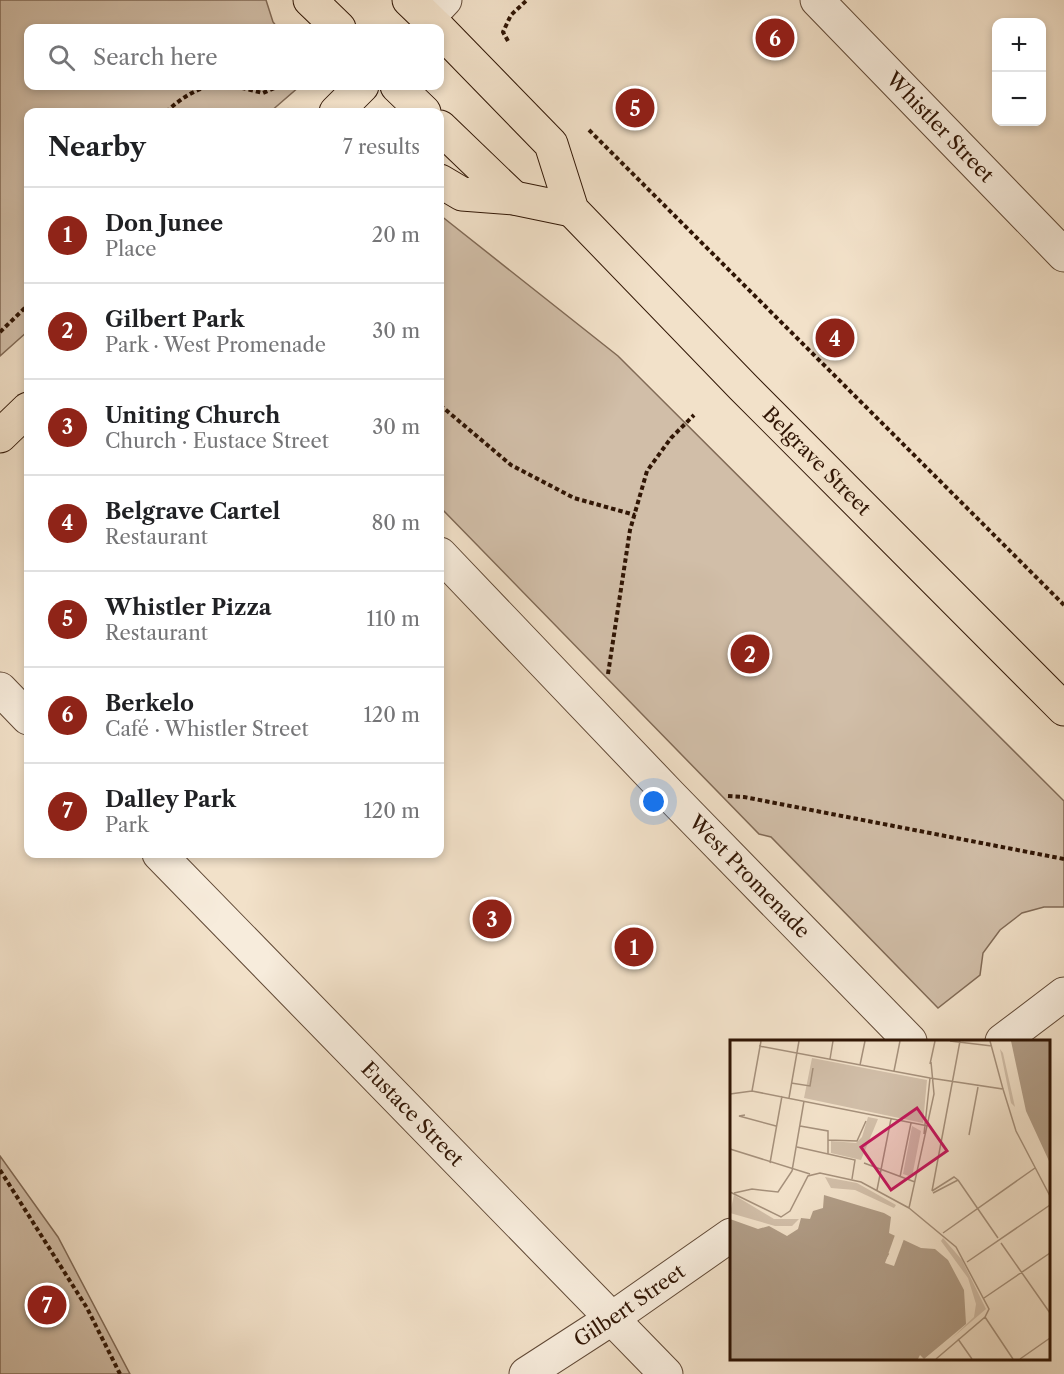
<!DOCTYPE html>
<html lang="en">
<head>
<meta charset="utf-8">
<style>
	:root { --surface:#fff; --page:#f6f6f6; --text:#202124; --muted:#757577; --line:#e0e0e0; --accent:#8f2418 }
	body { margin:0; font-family:"Libre Caslon Text",serif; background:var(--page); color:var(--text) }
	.controls { position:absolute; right:18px; top:18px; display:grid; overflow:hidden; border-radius:12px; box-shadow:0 3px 9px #0003 }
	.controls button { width:54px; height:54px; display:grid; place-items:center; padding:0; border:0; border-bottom:2px solid var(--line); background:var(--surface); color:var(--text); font:30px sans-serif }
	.you { position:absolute; left:654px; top:802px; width:21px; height:21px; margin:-15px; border:4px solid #fff; border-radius:50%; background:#1a73e8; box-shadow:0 0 0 9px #1a73e833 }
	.badge { display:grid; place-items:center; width:39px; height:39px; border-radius:50%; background:var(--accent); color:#fff; font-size:20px; font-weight:700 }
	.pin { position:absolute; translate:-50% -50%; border:3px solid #fff; box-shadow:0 2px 6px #0006 }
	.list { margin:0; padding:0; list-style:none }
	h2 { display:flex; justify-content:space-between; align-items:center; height:78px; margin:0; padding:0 24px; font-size:26px }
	h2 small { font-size:20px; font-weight:400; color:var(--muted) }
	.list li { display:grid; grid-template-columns:39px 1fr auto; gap:18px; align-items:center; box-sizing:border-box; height:96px; padding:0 24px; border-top:2px solid var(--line) }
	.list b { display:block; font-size:22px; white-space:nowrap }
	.list p { margin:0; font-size:20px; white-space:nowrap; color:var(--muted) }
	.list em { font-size:20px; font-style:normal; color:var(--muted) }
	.icon { flex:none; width:33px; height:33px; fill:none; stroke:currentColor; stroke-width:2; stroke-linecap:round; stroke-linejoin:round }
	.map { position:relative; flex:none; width:1064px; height:1374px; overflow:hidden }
	.search { position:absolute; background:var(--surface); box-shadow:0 3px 9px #0003; left:24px; top:24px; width:420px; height:66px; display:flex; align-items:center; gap:15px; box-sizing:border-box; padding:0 21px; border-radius:12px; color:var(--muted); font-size:22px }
	.panel { position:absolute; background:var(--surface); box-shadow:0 3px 9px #0003; left:24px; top:108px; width:420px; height:750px; border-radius:12px }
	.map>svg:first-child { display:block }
	.green { fill:#d1bea8; stroke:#816a56; stroke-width:1.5 }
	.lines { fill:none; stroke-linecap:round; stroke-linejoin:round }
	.minor-casing { stroke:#614936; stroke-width:35 }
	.major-casing { stroke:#311605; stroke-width:35 }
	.path { stroke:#311605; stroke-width:4; stroke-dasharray:4.5 3; stroke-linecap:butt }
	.minor { stroke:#f7ecdc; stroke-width:33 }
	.major { stroke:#f2e1c9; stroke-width:33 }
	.labels { text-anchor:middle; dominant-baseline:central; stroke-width:6; stroke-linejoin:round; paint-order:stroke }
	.street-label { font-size:20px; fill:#311605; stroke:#f7ecdc }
	.inset-river { fill:none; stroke:#b09c86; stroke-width:3 }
	.inset-road { fill:none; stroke:#a5907b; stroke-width:1.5 }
	.view { fill:#c2185b; fill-opacity:0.15; stroke:#c2185b; stroke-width:3 }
	.inset-edge { fill:none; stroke:#311605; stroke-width:3 }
</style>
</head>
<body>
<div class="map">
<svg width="1064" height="1374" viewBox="0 0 1064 1374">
	<rect width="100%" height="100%" fill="#f2e1c9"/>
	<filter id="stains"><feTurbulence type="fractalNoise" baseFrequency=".00333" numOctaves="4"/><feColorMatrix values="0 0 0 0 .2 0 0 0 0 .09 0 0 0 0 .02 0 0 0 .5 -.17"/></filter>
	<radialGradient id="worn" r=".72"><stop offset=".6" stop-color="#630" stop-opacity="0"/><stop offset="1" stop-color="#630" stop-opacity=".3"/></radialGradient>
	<path class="green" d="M 0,0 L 266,0 L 273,22 L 278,28 L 28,28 L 28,86 L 300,86 L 270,112 L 28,112 L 28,331 L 0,356 Z
		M 440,215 L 618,356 L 1064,801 L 1064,907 L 1044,907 L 1022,913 L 1000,930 L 983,953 L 980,975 L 938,1008 L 771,837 L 759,834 L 440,507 Z
		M 0,1156 L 58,1237 L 130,1374 L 0,1374 Z"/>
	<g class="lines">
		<defs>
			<g id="minor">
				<path id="s1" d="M 817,0 L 1064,255"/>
				<path d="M 428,18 L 445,0"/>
				<path id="s2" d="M 440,554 L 670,795 L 910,1041"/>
				<path d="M 0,689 L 28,718"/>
				<path id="s3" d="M 159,854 L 666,1374"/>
				<path d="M 1002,1041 L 1064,994"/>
				<path id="s4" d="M 526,1374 L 611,1319 L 731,1235"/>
			</g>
			<g id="major">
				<path d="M 310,0 L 339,28"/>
				<path d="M 409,0 L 438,28"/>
				<path id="s5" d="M 440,30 L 551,144 L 572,210 L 743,387 L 1064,709"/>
				<path d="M 397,86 L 424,112"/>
				<path d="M 336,112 L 362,86"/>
				<path d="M 440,127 L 514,198"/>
				<path d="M 440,181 L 462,194 L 514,198 L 572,210"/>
				<path d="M 0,436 L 28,409"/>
			</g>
		</defs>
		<use href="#minor" class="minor-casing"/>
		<use href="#major" class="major-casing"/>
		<path class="path" d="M 508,41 L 503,32 L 511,15 L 527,0
			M 234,86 L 263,93 L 279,86
			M 166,112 C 179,100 192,91 209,86
			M 589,130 L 1064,605
			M 0,332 L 28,305
			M 440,405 L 511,465 L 574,498 L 635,515
			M 608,674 L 630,530 L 647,471 L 671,438 L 694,415
			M 728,796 L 744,797 L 1064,859
			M 0,1170 L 87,1308 L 120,1374"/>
		<use href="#minor" class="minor"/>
		<use href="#major" class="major"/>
	</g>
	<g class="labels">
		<g class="street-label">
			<text stroke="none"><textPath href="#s1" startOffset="177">Whistler Street</textPath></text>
			<text stroke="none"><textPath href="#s5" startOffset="579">Belgrave Street</textPath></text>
			<text stroke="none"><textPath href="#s2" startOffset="447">West Promenade</textPath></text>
			<text stroke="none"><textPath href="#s3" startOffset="363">Eustace Street</textPath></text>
			<text stroke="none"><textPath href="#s4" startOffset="124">Gilbert Street</textPath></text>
		</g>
	</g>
	<g transform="translate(730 1040)">
		<rect width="320" height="320" fill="#f2e1c9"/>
		<path d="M 270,9 L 273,13 L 285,67 L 281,63 ZM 82,18 L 197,40 L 193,83 L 74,58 ZM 138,77 L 148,79 L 131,120 L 101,113 L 101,101 L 126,103 L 132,97 ZM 182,86 L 191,91 L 182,137 L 173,134 ZM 95,137 L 127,143 L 166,165 L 164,168 L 125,150 L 101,148 ZM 4,155 L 44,179 L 69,179 L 62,186 L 45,186 L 0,173 ZM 213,198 L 232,220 L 256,269 L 221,299 L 244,277 L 246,264 L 238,238 L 211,201 Z" fill="#d1bea8"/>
		<path d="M 281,1 L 319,1 L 319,121 L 296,71 ZM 94,155 L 154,173 L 161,177 L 159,193 L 191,208 L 205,209 L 218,220 L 234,250 L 236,284 L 194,319 L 190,315 L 188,319 L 0,319 L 0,179 L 28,189 L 39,186 L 57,196 L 68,189 L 71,178 L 80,179 L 83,171 L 93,168 Z" fill="#b09c86"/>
		<path d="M 165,195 L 174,199 L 164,226 L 155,223 Z" fill="#f2e1c9"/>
		<path class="inset-river" d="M 109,297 L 129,274 L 165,243 L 171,235 L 171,217M 107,299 L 158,213M 99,319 L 105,304 L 124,283 L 170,243 L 174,232 L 170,217"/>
		<path class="inset-road" d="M 220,1 L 262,6M 29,6 L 200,38M 100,19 L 103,1M 200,24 L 205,1M 130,25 L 135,1M 164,31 L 170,1M 200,38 L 273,49 L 260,1M 61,43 L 80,46 L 83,28M 273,49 L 286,91 L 320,156M 22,51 L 31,1M 0,54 L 22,51 L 198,86M 59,58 L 69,1M 15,75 L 9,76 L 46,86M 70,86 L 98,91 L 98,114M 194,94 L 200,38M 239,95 L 248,47M 98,100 L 127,101 L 136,81M 67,107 L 125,120 L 122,139M 0,109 L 80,134M 40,123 L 52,56M 134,123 L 185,142M 170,137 L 181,83M 228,140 L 268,198M 147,150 L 161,79M 202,151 L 230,1M 202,151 L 224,137 L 228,140M 0,152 L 51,177 L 60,171 L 78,136 L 90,133 L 131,142 L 179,168 L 204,54 L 201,22M 4,153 L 22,149 L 48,152 L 62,131 L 74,61M 203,153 L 228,140M 179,168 L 226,207 L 259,269 L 255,277 L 206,319M 213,193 L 305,128M 271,203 L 320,273M 237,222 L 320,165M 254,258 L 320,213M 255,277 L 283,319M 228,299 L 242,319M 290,319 L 320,298"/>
		<path class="view" d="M 187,68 L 217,111 L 161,150 L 131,107 Z"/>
		<rect width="320" height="320" class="inset-edge"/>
	</g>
	<rect width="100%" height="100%" filter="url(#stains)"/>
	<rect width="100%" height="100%" fill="url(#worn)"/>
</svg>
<div class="controls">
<button>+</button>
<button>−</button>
</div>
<div class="you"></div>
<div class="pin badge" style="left:634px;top:947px">1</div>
<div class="pin badge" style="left:750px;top:654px">2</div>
<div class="pin badge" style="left:492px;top:919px">3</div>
<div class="pin badge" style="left:835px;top:338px">4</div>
<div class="pin badge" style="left:635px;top:108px">5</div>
<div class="pin badge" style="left:775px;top:38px">6</div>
<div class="pin badge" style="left:47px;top:1305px">7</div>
<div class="search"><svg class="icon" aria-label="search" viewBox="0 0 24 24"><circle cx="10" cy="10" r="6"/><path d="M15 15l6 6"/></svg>Search here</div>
<section class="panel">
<h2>Nearby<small>7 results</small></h2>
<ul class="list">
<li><span class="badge">1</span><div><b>Don Junee</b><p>Place</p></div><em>20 m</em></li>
<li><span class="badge">2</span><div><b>Gilbert Park</b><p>Park · West Promenade</p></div><em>30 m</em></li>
<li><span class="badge">3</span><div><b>Uniting Church</b><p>Church · Eustace Street</p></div><em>30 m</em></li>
<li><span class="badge">4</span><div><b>Belgrave Cartel</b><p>Restaurant</p></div><em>80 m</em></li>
<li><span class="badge">5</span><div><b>Whistler Pizza</b><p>Restaurant</p></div><em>110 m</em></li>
<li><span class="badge">6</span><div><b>Berkelo</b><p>Café · Whistler Street</p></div><em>120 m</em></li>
<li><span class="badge">7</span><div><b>Dalley Park</b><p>Park</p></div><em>120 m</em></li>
</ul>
</section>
</div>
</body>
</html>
